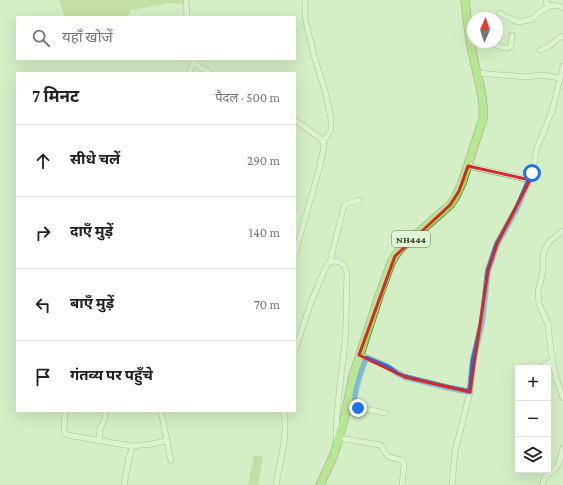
<!DOCTYPE html>
<html lang="hi">
<head>
<meta charset="utf-8">
<style>
	:root { --surface:#fff; --page:#f6f6f6; --text:#202124; --muted:#757577; --line:#e0e0e0 }
	body { margin:0; font-family:"Crimson Pro","Noto Sans Devanagari",serif; background:var(--page); color:var(--text) }
	.controls { position:absolute; right:12px; bottom:12px; display:grid; overflow:hidden; border-radius:0px; box-shadow:0 4px 16px #0002 }
	.controls button { width:36px; height:36px; display:grid; place-items:center; padding:0; border:0; border-bottom:1px solid var(--line); background:var(--surface); color:var(--text); font:20px sans-serif }
	.compass { position:absolute; left:467px; top:12px; width:36px; height:36px; border-radius:50%; background:var(--surface); box-shadow:0 4px 16px #0002; rotate:3deg }
	.stop { position:absolute; width:12px; height:12px; margin:-9px; border:3px solid #1a73e8; border-radius:50%; background:#fff }
	.stop.end { background:#1a73e8; border-color:#fff; box-shadow:0 1px 4px #0008 }
	.list { margin:0; padding:0; list-style:none }
	h2 { display:flex; justify-content:space-between; align-items:center; height:52px; margin:0; padding:0 16px; font-size:17px }
	h2 small { font-size:13px; font-weight:400; color:var(--muted) }
	.list li { display:grid; grid-template-columns:26px 1fr auto; gap:12px; align-items:center; box-sizing:border-box; height:72px; padding:0 16px; border-top:1px solid var(--line) }
	.list b { display:block; font-size:15px; white-space:nowrap }
	.list em { font-size:13px; font-style:normal; color:var(--muted) }
	.icon { flex:none; width:22px; height:22px; fill:none; stroke:currentColor; stroke-width:2; stroke-linecap:round; stroke-linejoin:round }
	.map { position:relative; flex:none; width:563px; height:485px; overflow:hidden }
	.search { position:absolute; background:var(--surface); box-shadow:0 4px 16px #0002; left:16px; top:16px; width:280px; height:44px; display:flex; align-items:center; gap:10px; box-sizing:border-box; padding:0 14px; border-radius:0px; color:var(--muted); font-size:15px }
	.panel { position:absolute; background:var(--surface); box-shadow:0 4px 16px #0002; left:16px; top:72px; width:280px; height:340px; border-radius:0px }
	.map>svg:first-child { display:block }
	.building { fill:#afcc7d }
	.lines { fill:none; stroke-linecap:round; stroke-linejoin:round }
	.minor-casing { stroke:#748a5c; stroke-width:6 }
	.highway-casing { stroke:#475830; stroke-width:9 }
	.minor { stroke:#e5f9da; stroke-width:5 }
	.highway { stroke:#9adc59; stroke-width:8 }
	.route { stroke:#1a73e8; stroke-width:5 }
	.marked { fill:none; stroke:#d62828; stroke-width:3; stroke-linejoin:round }
	.labels { text-anchor:middle; dominant-baseline:central; stroke-width:3.5; stroke-linejoin:round; paint-order:stroke }
	.shield { fill:#e1f5d6; stroke:#647257; stroke-width:1 }
	.shield-label { font-size:10px; font-weight:bold; fill:#2f3a20 }
</style>
</head>
<body>
<div class="map">
<svg width="563" height="485" viewBox="0 0 563 485">
	<rect width="100%" height="100%" fill="#d4eec6"/>
	<path class="building" d="M 59,0 L 185,0 L 187,5 L 170,3 L 131,10 L 127,17 L 65,17 Z
		M 254,455 L 263,456 L 258,485 L 248,485 Z"/>
	<g class="lines">
		<defs>
			<path id="minor" d="M 186,0 L 187,17
				M 305,0 L 305,18 L 315,59 L 325,90 L 331,119 L 331,130 L 323,142
				M 546,0 L 547,5 L 559,6 L 563,8
				M 499,13 L 515,21 L 519,22 L 532,19 L 540,12 L 550,6
				M 470,44 L 489,42 L 503,48 L 508,48 L 511,46 L 512,35
				M 540,50 C 543,49 547,48 549,46 C 555,43 556,38 563,36
				M 192,59 L 195,64 L 210,73
				M 189,73 L 193,63
				M 477,73 L 526,77 L 541,75 L 560,78
				M 295,120 L 321,139 L 323,142 L 324,145 L 320,166 L 295,254
				M 468,166 L 530,180
				M 563,231 L 550,241 L 545,249 L 543,256 L 543,271 L 539,287 L 538,293 L 539,304 L 548,324 L 551,352 L 556,378 L 563,398
				M 330,262 L 344,206 L 346,204 L 359,200
				M 295,350 L 310,305 L 319,283 L 327,265 L 330,262 L 333,261 L 340,262 L 345,267 L 347,274 C 346,296 347,319 345,341 C 342,374 336,406 336,439
				M 359,355 L 382,364 L 405,377 L 445,387 L 470,392
				M 366,358 C 363,367 352,397 355,405 C 356,407 358,407 360,408 L 386,413
				M 539,368 L 553,361
				M 65,411 L 64,431 L 67,435 L 131,446 L 151,444 L 167,441
				M 161,411 L 171,461
				M 339,438 L 380,445 C 384,448 385,453 388,456 C 392,459 398,459 402,460 L 404,463 L 404,465 L 402,485
				M 99,440 L 100,429 L 105,418 L 105,411
				M 124,485 L 129,458 L 133,446
				M 276,485 C 280,460 288,436 284,411
				M 452,485 L 455,451 L 470,392 L 473,361 L 482,322 L 488,271 L 497,244 L 517,208 L 530,180 L 533,169 L 537,148 L 552,111 L 563,66
				M 542,485 L 545,477 L 555,469 L 559,463 L 563,448"/>
			<path id="highway" d="M 320,485 L 332,459 L 336,448 L 345,416 L 353,376 L 379,296 L 391,263 L 395,256 L 401,248 L 441,213 L 450,205 L 455,198 L 462,183 L 483,119 C 485,97 477,77 473,55 C 469,37 467,19 465,0"/>
		</defs>
		<use href="#minor" class="minor-casing"/>
		<use href="#highway" class="highway-casing"/>
		<use href="#minor" class="minor"/>
		<use href="#highway" class="highway"/>
	</g>
	<g class="lines">
		<path class="route" d="M 358,408 C 355,406 355,406 355,403 C 353,392 362,369 366,358 L 388,367 L 398,374 L 405,377 L 445,387 L 470,392 L 473,361 L 482,322 L 488,271 L 497,244 L 517,208 L 532,173"/>
	</g>
	<path d="M0 0H563V485H0ZM 468,166 L 530,180 L 497,244 L 488,271 L 470,392 L 405,377 L 359,355 L 395,256 L 450,205 L 459,191 Z" fill="#d4eec6" fill-opacity=".55" fill-rule="evenodd"/>
	<path class="marked" d="M 468,166 L 530,180 L 497,244 L 488,271 L 470,392 L 405,377 L 359,355 L 395,256 L 450,205 L 459,191 Z"/>
	<g class="labels">
		<rect class="shield" x="392" y="231" width="38" height="16" rx="3"/>
		<g class="shield-label">
			<text x="411" y="239">NH444</text>
		</g>
	</g>
</svg>
<div class="controls">
<button>+</button>
<button>−</button>
<button><svg class="icon" aria-label="layers" viewBox="0 0 24 24"><path d="M12 4l9 5-9 5-9-5zM3 14l9 5 9-5"/></svg></button>
</div>
<svg class="compass" viewBox="-18 -18 36 36"><path d="M0-13l5 13h-10z" fill="#e53935"/><path d="M0 13l5-13h-10z" fill="#757577"/></svg>
<div class="stop" style="left:532px;top:173px"></div>
<div class="stop end" style="left:358px;top:408px"></div>
<div class="search"><svg class="icon" aria-label="search" viewBox="0 0 24 24"><circle cx="10" cy="10" r="6"/><path d="M15 15l6 6"/></svg>यहाँ खोजें</div>
<section class="panel">
<h2>7 मिनट<small>पैदल · 500 m</small></h2>
<ul class="list">
<li><svg class="icon" aria-label="ahead" viewBox="0 0 24 24"><path d="M12 20V5M6 11l6-6 6 6"/></svg><div><b>सीधे चलें</b></div><em>290 m</em></li>
<li><svg class="icon" aria-label="right" viewBox="0 0 24 24"><path d="M7 20v-9h11M14 6l5 5-5 5"/></svg><div><b>दाएँ मुड़ें</b></div><em>140 m</em></li>
<li><svg class="icon" aria-label="left" viewBox="0 0 24 24"><path d="M17 20v-9H6M10 6l-5 5 5 5"/></svg><div><b>बाएँ मुड़ें</b></div><em>70 m</em></li>
<li><svg class="icon" aria-label="arrive" viewBox="0 0 24 24"><path d="M6 21V4h12l-3 4 3 4H6"/></svg><div><b>गंतव्य पर पहुँचे</b></div></li>
</ul>
</section>
</div>
</body>
</html>
